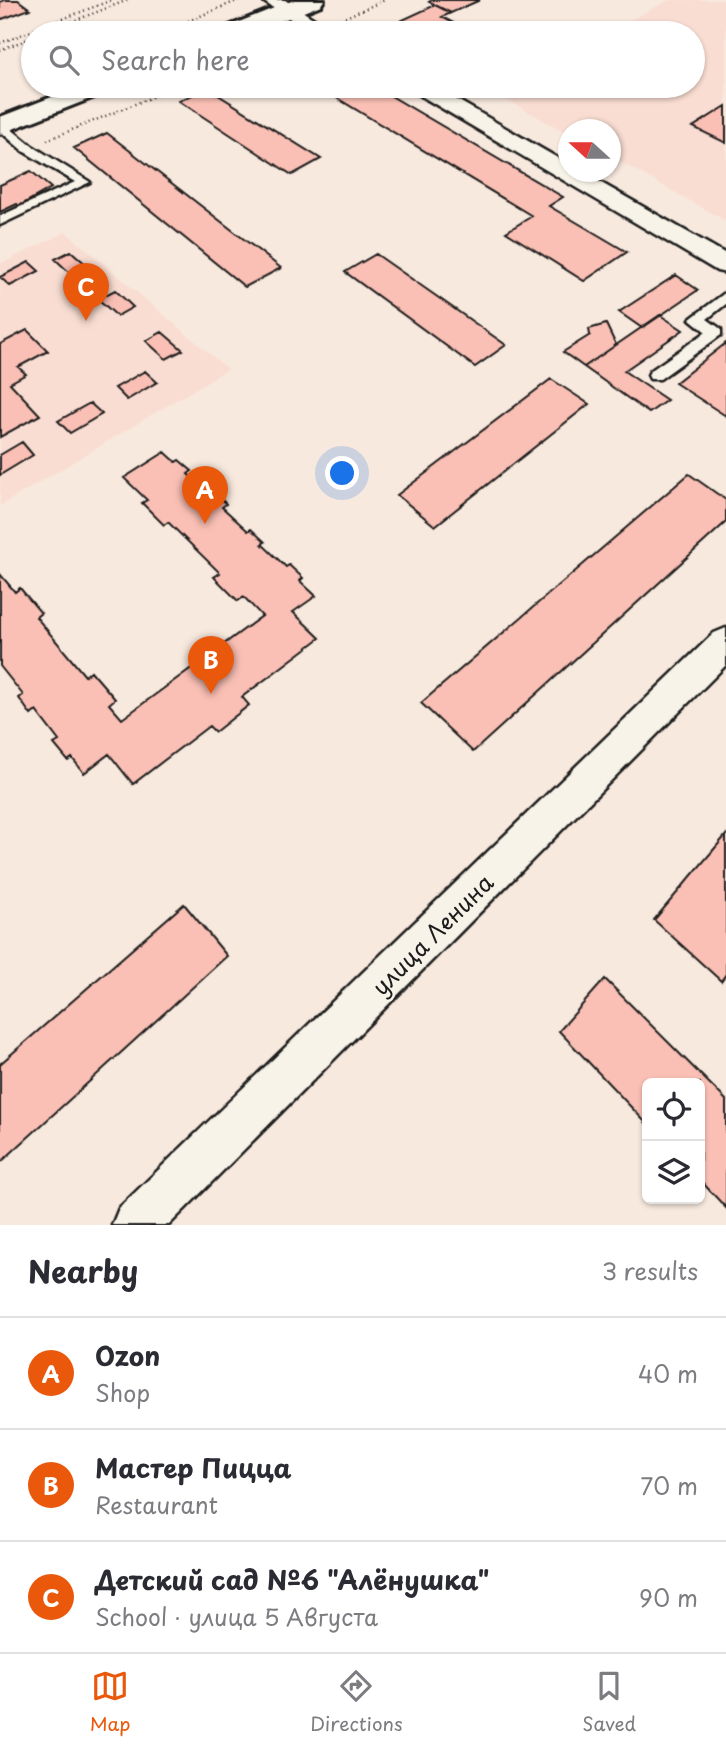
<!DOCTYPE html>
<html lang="en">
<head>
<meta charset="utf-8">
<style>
	:root { --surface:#fff; --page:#f7f7f7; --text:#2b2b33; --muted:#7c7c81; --line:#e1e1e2; --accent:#ea580c }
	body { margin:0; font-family:"Playpen Sans",sans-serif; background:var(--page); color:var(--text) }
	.controls { position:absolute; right:21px; bottom:21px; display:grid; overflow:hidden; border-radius:10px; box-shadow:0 2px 5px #0004 }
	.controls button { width:63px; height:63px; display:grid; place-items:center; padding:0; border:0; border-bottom:2px solid var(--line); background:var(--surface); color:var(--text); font:35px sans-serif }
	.compass { position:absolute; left:558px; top:119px; width:63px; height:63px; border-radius:50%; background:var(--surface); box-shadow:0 2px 5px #0004; rotate:291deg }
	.you { position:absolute; left:343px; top:474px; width:24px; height:24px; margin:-18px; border:5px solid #fff; border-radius:50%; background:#1a73e8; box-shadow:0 0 0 10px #1a73e833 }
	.badge { display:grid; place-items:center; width:46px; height:46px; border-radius:50%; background:var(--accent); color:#fff; font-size:23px; font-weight:700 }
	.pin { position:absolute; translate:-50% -58px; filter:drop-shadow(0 2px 4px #0008) }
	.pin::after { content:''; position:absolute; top:37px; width:24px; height:21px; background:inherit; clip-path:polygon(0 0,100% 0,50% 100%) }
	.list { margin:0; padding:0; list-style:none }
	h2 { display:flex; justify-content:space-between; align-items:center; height:91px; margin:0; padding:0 28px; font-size:30px }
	h2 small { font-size:23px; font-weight:400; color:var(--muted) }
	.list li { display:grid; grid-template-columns:46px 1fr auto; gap:21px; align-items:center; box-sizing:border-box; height:112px; padding:0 28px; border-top:2px solid var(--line) }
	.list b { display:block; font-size:26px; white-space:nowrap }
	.list p { margin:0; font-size:23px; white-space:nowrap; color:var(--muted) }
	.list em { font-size:23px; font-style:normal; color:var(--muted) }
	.icon { flex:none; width:38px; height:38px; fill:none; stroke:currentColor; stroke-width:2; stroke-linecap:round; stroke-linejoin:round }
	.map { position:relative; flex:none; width:726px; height:1225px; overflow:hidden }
	.search { position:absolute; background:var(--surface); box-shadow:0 2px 5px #0004; left:21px; right:21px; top:21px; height:77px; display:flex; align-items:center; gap:18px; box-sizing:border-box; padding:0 24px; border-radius:38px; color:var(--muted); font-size:26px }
	.sheet { height:427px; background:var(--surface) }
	nav { display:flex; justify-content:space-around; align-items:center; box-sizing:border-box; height:98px; border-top:2px solid var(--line); background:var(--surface); font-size:19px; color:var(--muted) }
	nav a { display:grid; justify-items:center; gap:4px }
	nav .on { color:var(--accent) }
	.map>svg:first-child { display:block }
	.built { fill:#f9ddd2 }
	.building { fill:#fbc0b5; stroke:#1c1c1c; stroke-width:2 }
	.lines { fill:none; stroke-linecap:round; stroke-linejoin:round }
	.lane-casing { stroke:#1c1c1c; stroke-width:5 }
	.street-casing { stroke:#1c1c1c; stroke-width:5 }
	.secondary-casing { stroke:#1c1c1c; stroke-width:6 }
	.path { stroke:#1c1c1c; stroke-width:2.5; stroke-dasharray:1 3.5; stroke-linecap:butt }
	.lane { fill:#f7f3e8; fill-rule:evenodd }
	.street { fill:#f7f3e8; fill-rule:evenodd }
	.secondary { fill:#f7f3e8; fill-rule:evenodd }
	.labels { text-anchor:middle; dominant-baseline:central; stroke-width:5; stroke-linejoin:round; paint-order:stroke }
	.near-street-label { font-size:23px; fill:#1c1c1c; stroke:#f7f3e8 }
</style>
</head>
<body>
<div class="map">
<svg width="726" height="1225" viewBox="0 0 726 1225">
	<rect width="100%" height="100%" fill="#f8e9de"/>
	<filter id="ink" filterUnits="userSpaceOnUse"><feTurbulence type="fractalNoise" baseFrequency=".0143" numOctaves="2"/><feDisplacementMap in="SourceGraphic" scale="14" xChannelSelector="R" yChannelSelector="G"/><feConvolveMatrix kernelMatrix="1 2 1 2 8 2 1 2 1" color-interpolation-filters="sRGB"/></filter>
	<g filter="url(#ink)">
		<path class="built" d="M 669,0 L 726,0 L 726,221 L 611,157 L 610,130 L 568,130 L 568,134 L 493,92 L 504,86 L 693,86 L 693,33 L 605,33 Z
			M 66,232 L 228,369 L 0,506 L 0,264 Z"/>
		<path class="building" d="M 5,0 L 18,0 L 30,9 L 2,19 L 0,17 L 0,2 Z
			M 432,0 L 480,0 L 451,13 L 429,2 Z
			M 435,5 L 451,13 L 442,17 L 472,33 L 415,33 L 396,23 Z
			M 317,86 L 374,86 L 563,197 L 549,206 L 627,252 L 584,281 L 506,232 L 532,216 Z
			M 207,88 L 321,159 L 292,175 L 179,101 Z
			M 726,106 L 726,143 L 693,127 Z
			M 107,133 L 281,268 L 245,287 L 74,148 Z
			M 31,171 L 51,188 L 19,206 L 17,204 L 0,212 L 0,185 Z
			M 71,251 L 89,267 L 72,275 L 55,259 Z
			M 376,254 L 506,345 L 475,367 L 345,272 Z
			M 29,262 L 39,271 L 10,286 L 0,277 Z
			M 676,275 L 698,290 L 642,328 L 619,312 Z
			M 115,290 L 133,307 L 117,316 L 98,299 Z
			M 660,315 L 683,330 L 624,371 L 667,400 L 649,413 L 584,367 Z
			M 606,324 L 616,345 L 584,367 L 563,352 L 590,335 L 589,329 Z
			M 27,330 L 48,351 L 18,367 L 26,374 L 10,383 L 40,415 L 0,437 L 0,344 Z
			M 162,332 L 183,350 L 166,359 L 146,341 Z
			M 726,343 L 726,416 L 675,383 Z
			M 145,371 L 157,382 L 127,400 L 115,388 Z
			M 551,379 L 589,404 L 435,526 L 397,495 Z
			M 90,403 L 102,414 L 70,433 L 58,421 Z
			M 22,442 L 33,455 L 0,475 L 0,455 Z
			M 165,452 L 176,462 L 179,460 L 192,471 L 188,474 L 210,495 L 214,492 L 226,504 L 222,507 L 236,520 L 248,531 L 251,529 L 265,542 L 262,544 L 286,567 L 289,565 L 303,578 L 300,581 L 316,596 L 293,612 L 320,638 L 242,697 L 249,705 L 215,732 L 209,726 L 133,784 L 109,754 L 84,773 L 72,758 L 68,761 L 54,744 L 59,741 L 36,711 L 31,715 L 19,698 L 23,695 L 0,666 L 0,574 L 15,592 L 20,588 L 41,613 L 36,617 L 85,676 L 91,671 L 115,699 L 109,704 L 122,719 L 262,616 L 244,597 L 238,601 L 214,577 L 220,573 L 168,522 L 164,525 L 142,503 L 147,500 L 124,478 Z
			M 689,474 L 726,500 L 726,522 L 473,752 L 421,703 Z
			M 726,835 L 726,974 L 721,981 L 654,920 Z
			M 184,904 L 227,956 L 0,1163 L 0,1064 Z
			M 605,979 L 726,1100 L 726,1208 L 700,1180 L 700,1083 L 647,1083 L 647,1124 L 559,1031 Z"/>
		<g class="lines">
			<defs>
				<path id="lane" d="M 0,123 L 5,124 L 31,145 L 90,182 L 0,225 L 0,216 L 75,182 L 23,151 L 0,131 Z
					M 726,292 L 726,304 L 707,319 L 721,329 L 721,335 L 660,379 L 650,379 L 648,375 L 650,371 L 706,332 L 690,319 Z"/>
				<path id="street" d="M 261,0 L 285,0 L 336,33 L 312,33 Z
					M 408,86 L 433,86 L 568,164 L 568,172 L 582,172 L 726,254 L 726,273 L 717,271 L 411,90 Z
					M 726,628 L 726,665 L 169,1225 L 112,1225 L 119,1208 L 714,633 Z"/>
				<path id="secondary" d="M 294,0 L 324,0 L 321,5 L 251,33 L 221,33 L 224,28 Z
					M 80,86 L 113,86 L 110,91 L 0,134 L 0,117 Z"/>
			</defs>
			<use href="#lane" class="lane-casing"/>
			<use href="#street" class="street-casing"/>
			<use href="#secondary" class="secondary-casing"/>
			<path class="path" d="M 341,19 L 385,0
				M 42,33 L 128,0
				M 159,33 L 239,0
				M 0,43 L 112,0
				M 0,50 L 33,37
				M 47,140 L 179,86"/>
			<use href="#lane" class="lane"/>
			<use href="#street" class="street"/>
			<use href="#secondary" class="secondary"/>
		</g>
	</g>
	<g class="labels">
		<g class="near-street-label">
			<text transform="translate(432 934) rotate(-45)">улица Ленина</text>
		</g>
	</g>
</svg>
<div class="controls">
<button><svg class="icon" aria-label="locate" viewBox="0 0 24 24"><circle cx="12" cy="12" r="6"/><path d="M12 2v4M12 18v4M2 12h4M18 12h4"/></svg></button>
<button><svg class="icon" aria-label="layers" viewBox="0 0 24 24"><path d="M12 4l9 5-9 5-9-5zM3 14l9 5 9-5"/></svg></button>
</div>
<svg class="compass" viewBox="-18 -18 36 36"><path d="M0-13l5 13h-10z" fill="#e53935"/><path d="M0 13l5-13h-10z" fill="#7c7c81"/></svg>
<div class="you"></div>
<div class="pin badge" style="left:205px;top:524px">A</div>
<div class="pin badge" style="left:211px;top:694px">B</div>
<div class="pin badge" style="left:86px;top:321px">C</div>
<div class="search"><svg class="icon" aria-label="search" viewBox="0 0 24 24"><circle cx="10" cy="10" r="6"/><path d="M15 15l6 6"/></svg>Search here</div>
</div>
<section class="sheet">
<h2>Nearby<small>3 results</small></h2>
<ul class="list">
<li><span class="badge">A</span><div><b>Ozon</b><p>Shop</p></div><em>40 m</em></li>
<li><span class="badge">B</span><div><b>Мастер Пицца</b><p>Restaurant</p></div><em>70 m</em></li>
<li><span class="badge">C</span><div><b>Детский сад №6 &quot;Алёнушка&quot;</b><p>School · улица 5 Августа</p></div><em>90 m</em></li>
</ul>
</section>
<nav>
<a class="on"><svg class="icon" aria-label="map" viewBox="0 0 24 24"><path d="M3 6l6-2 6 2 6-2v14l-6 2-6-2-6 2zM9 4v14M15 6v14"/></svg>Map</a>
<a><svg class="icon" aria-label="directions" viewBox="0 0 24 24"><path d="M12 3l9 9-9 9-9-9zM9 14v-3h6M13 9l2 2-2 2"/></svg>Directions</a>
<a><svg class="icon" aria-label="saved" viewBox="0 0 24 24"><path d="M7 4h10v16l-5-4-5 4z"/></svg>Saved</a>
</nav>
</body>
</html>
